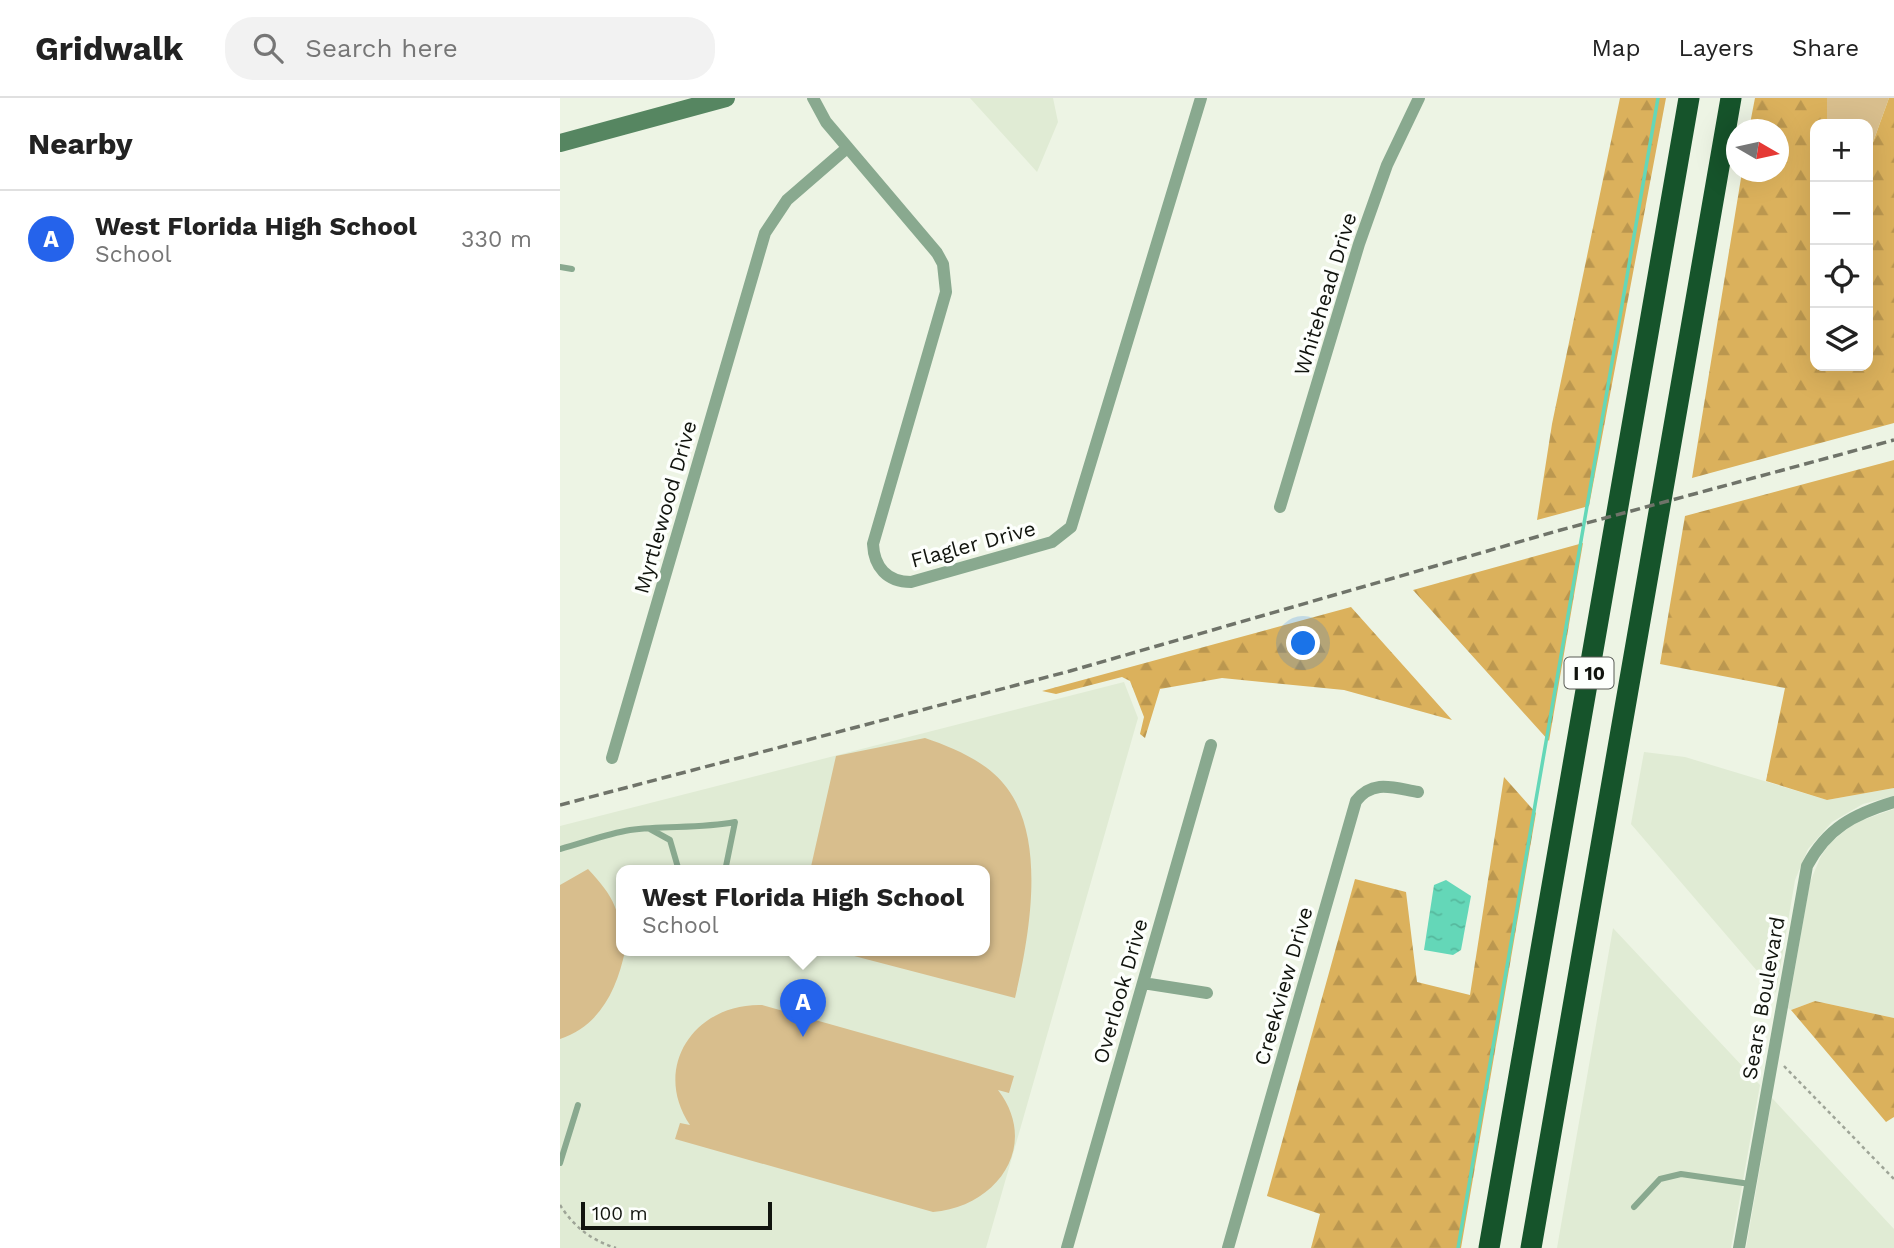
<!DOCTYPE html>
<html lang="en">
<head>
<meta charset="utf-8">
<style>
	:root { --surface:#fff; --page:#f2f2f2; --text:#222; --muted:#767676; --line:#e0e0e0; --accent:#2563eb }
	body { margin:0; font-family:"Work Sans",sans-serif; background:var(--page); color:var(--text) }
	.controls { position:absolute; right:21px; top:21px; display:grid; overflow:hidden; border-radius:14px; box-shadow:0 7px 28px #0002 }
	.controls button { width:63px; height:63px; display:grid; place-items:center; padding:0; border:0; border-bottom:2px solid var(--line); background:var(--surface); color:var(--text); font:35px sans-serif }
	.compass { position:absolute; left:1166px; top:21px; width:63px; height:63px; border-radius:50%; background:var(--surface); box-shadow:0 7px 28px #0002; rotate:99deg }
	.scale { position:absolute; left:21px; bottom:18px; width:191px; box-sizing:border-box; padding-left:7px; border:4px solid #11140e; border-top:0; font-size:19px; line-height:24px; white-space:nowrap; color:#11140e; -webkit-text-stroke:5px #fdfffc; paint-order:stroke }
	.you { position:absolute; left:744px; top:546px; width:24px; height:24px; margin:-18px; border:5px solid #fff; border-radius:50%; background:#1a73e8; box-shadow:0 0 0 10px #1a73e833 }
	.badge { display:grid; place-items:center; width:46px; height:46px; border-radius:50%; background:var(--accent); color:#fff; font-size:23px; font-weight:700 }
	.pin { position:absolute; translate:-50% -58px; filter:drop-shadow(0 2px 4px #0008) }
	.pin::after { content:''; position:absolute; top:37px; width:24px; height:21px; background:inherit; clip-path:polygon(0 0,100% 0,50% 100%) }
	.popup { position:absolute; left:56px; top:767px; width:374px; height:91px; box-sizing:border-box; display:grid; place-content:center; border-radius:14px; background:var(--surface); filter:drop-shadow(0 2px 5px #0005); font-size:23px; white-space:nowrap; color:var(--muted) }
	.popup b { font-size:26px; color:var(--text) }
	.popup::after { content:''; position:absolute; left:50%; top:100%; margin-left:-14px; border:14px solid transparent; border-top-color:var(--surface) }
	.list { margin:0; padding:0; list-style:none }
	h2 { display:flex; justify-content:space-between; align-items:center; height:91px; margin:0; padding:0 28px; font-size:30px }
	h2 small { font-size:23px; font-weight:400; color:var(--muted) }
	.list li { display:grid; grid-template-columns:46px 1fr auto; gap:21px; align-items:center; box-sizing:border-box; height:98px; padding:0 28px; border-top:2px solid var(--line) }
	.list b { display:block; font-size:26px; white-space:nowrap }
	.list p { margin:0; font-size:23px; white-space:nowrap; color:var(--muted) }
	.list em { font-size:23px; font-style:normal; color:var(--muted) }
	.icon { flex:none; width:38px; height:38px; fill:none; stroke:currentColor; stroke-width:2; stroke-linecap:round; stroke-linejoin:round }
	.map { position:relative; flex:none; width:1334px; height:1150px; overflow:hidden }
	header { display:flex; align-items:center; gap:42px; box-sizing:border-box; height:98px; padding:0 35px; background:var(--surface); border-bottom:2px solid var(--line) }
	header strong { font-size:33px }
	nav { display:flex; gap:38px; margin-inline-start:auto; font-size:24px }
	.search { width:490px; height:63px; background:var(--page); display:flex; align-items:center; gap:18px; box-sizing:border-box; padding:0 24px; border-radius:28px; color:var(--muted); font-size:26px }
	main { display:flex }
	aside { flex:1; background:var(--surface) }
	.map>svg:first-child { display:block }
	.built { fill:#e0ebd4; fill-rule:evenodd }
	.green { fill:#d8be8d }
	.forest { fill:url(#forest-firs) }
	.water { fill:url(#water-ripples) }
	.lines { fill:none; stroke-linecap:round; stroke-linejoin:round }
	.stream { stroke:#64d7b8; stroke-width:3.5 }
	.path { stroke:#9ea497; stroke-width:2.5; stroke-dasharray:3.5 3.5; stroke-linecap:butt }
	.lane { stroke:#89a98f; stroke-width:6 }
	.street { stroke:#89a98f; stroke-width:12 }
	.secondary { stroke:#568661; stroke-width:18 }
	.highway { stroke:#16542b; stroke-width:21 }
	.rail { stroke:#6f7369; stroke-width:3.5; stroke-dasharray:10 5; stroke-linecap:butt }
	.labels { text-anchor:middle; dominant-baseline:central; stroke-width:7; stroke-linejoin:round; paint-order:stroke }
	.shield { fill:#fdfffc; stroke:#585a55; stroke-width:2 }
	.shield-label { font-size:19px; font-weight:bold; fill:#11140e }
	.street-label { font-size:21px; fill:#11140e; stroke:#fdfffc }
</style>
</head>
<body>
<header>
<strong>Gridwalk</strong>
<div class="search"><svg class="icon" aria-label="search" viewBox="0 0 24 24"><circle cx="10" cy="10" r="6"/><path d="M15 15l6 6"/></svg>Search here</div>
<nav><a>Map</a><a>Layers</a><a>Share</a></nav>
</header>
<main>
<aside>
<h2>Nearby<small></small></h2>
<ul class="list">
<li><span class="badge">A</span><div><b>West Florida High School</b><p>School</p></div><em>330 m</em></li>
</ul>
</aside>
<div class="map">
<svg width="1334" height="1150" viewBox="0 0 1334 1150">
	<defs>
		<pattern id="forest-firs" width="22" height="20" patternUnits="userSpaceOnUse" patternTransform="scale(1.75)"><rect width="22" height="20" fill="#dbb15c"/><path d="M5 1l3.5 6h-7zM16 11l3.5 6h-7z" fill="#bb974f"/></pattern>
		<pattern id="water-ripples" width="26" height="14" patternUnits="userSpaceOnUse" patternTransform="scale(1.75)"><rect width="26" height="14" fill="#64d7b8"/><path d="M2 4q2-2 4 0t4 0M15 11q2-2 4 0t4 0" fill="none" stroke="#56b89d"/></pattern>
	</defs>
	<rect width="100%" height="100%" fill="#edf4e4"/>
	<path class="built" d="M 410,0 L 493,0 L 498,24 L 477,74 Z
		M 564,584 L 578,620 L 426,1150 L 0,1150 L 0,728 ZM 61,773 L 425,773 L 425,853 L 61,853 Z
		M 1084,654 L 1125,659 L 1267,702 L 1334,690 L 1334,698 L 1303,706 L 1272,724 L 1248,751 L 1235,782 L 1216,895 L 1071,726 Z
		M 1334,711 L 1334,920 L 1255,903 L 1231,912 L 1228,910 L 1250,784 L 1261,758 L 1270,745 L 1294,725 Z
		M 1053,830 L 1200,987 L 1171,1150 L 997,1150 Z
		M 1212,1000 L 1334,1131 L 1334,1150 L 1186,1150 Z"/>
	<path class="green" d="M 1267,0 L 1329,0 L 1308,58 L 1308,26 L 1267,26 Z
		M 365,640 C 394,650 428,664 447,690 C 487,743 469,840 455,900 L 275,853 L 425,853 L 425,773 L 250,773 L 276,658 Z
		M 28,771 C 55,800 61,813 61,853 L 65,853 C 57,891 40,928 0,941 L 0,787 Z
		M 202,907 L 454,978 L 449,995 L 438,992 C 481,1048 436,1109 373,1114 L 115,1041 L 120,1025 L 130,1027 C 91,969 135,905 202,907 Z"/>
	<path class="forest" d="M 1060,0 L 1106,0 L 1029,408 L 977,422 L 992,326 Z
		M 1195,0 L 1267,0 L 1267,26 L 1255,26 L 1255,268 L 1308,268 L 1308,58 L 1329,0 L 1334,0 L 1334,325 L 1132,380 L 1182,74 L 1218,74 L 1218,32 L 1189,31 Z
		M 1334,362 L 1334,690 L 1267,702 L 1206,683 L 1225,590 L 1100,566 L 1125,418 Z
		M 1023,445 L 989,643 L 853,492 Z
		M 791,509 L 892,622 L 784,592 L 662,580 L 600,591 L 585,640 L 580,636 L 584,619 L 570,583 L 562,579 L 496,596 L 482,593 Z
		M 944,679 L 976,715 L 901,1150 L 751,1150 L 760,1116 L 707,1098 L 795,781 L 846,794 L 857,884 L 910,897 Z
		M 1255,903 L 1334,920 L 1334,1019 L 1326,1024 L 1231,912 Z"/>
	<path class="water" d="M 886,782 L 911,798 L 901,852 L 893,857 L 864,852 L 874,787 Z"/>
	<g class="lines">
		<path class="stream" d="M 898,1150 L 1098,0"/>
		<path class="path" d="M 1224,968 L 1334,1081
			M 0,1107 C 14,1129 31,1142 56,1150"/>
		<path class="lane" d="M 0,169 L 12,171
			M 90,731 L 110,742 L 119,773
			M 0,751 C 23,745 46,736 70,732 C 105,727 139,731 175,724 L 165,773
			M 0,1065 L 18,1007
			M 1074,1109 L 1100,1081 L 1121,1076 L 1190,1086"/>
		<path class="street" d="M 253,0 L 266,24 L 377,155 L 383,166 L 386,194 L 313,446 C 314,469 327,484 351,484 L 492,444 L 511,429 L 641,0
			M 720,409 L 799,146 L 827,67 L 859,0
			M 52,660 L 205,135 L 227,102 L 287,50
			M 583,885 L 647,895
			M 507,1150 L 651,647
			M 668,1150 L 796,703 C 813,681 834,690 858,694
			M 1179,1150 L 1247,768 C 1267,730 1294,716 1334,704"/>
		<path class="secondary" d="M 0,45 L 166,0"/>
		<path class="highway" d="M 929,1150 L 1129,0
			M 971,1150 L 1171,0"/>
		<path class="rail" d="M 0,707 L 510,573 L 997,433 L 1334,342"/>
	</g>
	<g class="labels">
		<rect class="shield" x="1004.5" y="559.5" width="49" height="31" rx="5"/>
		<g class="shield-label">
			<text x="1029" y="575">I 10</text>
		</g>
		<g class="street-label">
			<text transform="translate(765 196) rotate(-73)">Whitehead Drive</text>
			<text transform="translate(105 409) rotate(-74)">Myrtlewood Drive</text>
			<text transform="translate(413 446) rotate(-15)">Flagler Drive</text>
			<text transform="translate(723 888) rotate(-74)">Creekview Drive</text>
			<text transform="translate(560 893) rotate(-74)">Overlook Drive</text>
			<text transform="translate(1203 900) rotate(-80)">Sears Boulevard</text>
		</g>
	</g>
</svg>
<div class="controls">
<button>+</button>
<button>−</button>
<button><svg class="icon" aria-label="locate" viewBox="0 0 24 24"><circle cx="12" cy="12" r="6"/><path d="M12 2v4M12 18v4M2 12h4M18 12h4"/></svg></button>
<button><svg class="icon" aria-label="layers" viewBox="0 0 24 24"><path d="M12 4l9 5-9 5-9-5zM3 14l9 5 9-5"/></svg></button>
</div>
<svg class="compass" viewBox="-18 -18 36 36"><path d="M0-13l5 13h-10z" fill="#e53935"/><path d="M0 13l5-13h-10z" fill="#767676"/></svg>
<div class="scale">100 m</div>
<div class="you"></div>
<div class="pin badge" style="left:243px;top:939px">A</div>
<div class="popup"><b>West Florida High School</b>School</div>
</div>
</main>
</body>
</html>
